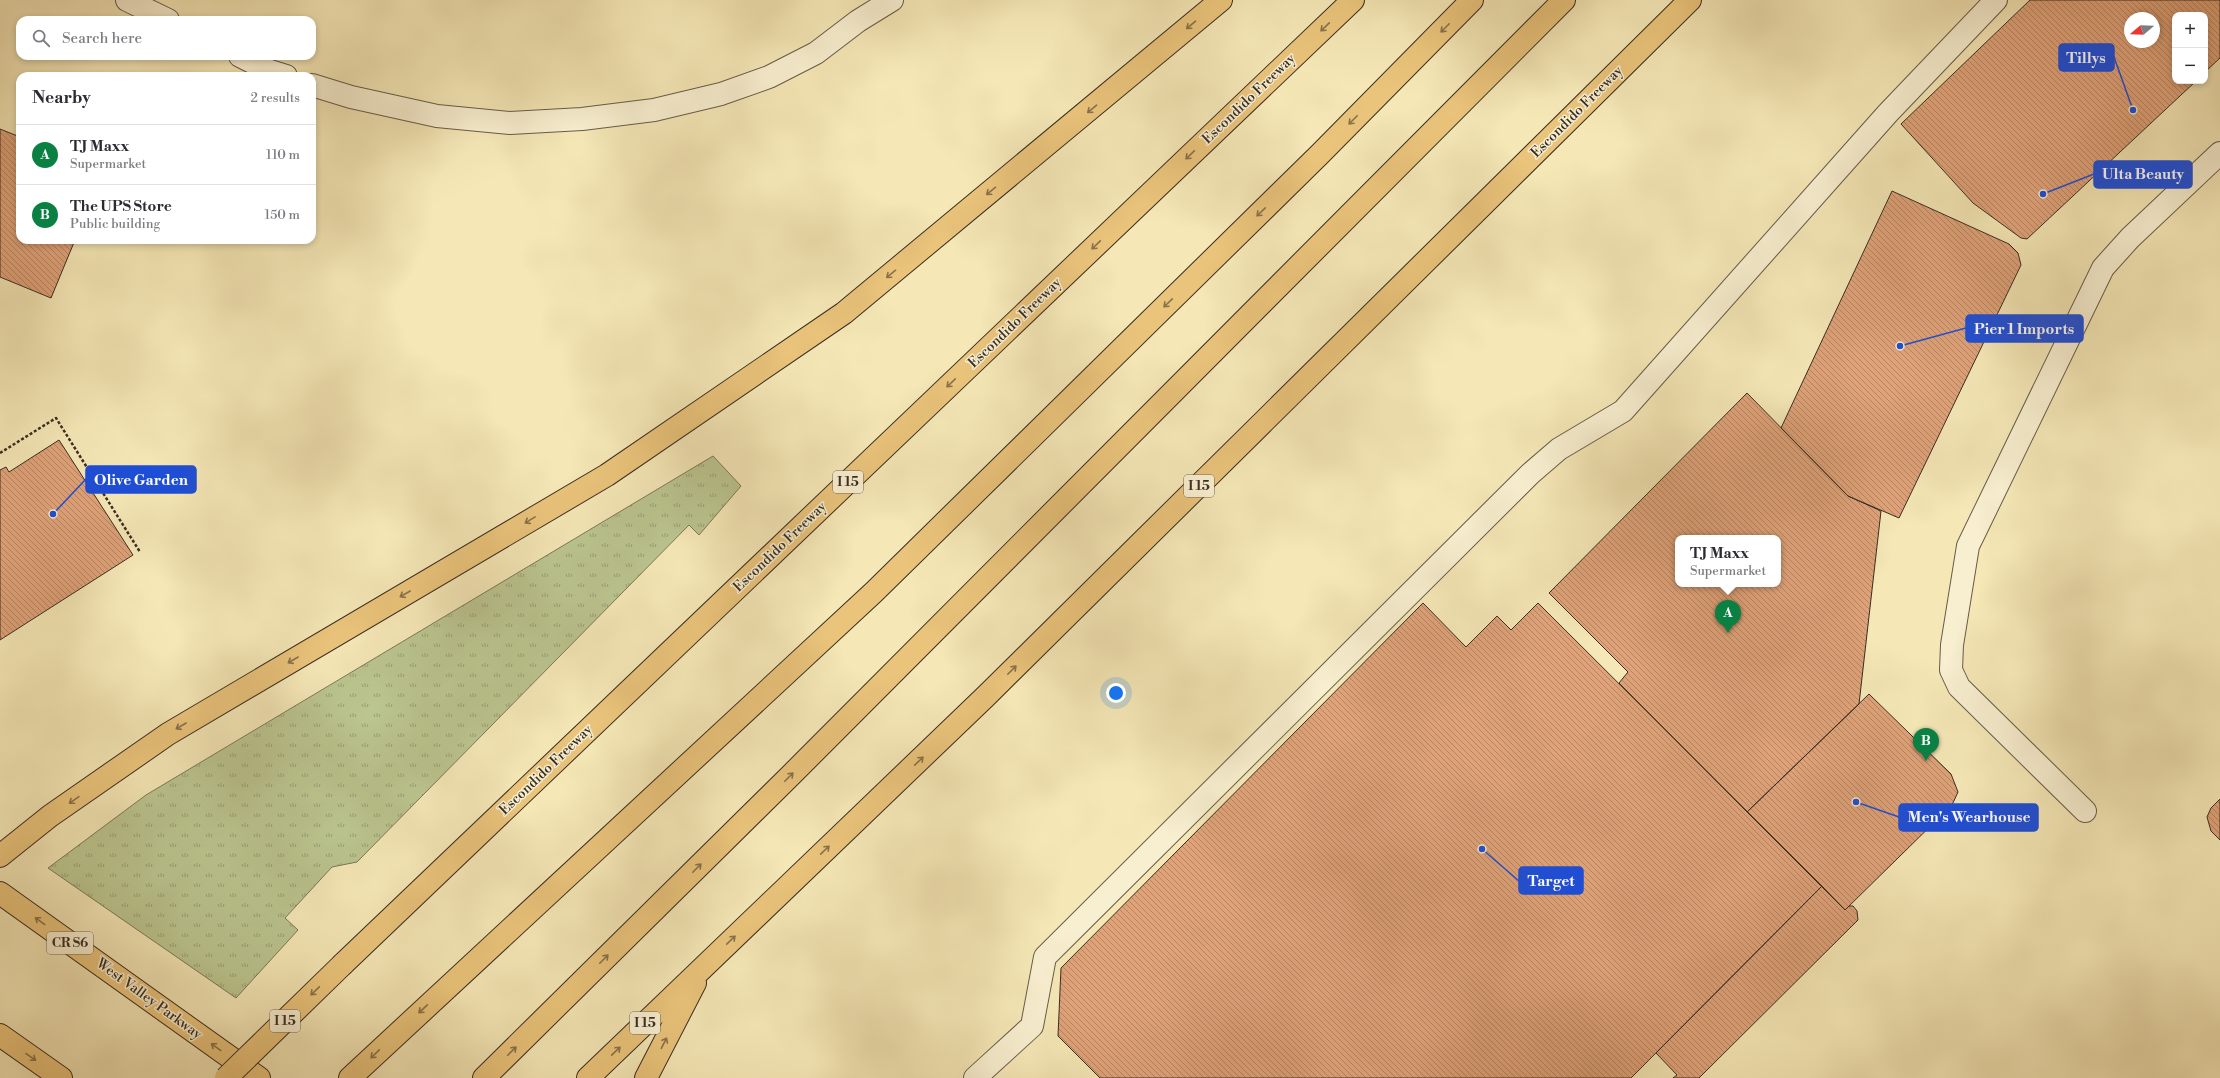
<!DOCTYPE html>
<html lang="en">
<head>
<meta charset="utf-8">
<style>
	:root { --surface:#fff; --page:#f2f2f3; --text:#2b2b33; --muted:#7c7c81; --line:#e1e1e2; --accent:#0b8043 }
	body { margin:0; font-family:"Libre Bodoni",serif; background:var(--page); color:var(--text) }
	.controls { position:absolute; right:12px; top:12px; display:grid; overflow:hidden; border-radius:8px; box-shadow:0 2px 6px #0003 }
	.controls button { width:36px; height:36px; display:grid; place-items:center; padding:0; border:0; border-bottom:1px solid var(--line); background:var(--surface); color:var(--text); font:20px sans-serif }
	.compass { position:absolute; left:2124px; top:12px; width:36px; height:36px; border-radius:50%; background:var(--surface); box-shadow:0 2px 6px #0003; rotate:251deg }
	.you { position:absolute; left:1116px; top:693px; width:14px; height:14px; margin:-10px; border:3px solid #fff; border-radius:50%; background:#1a73e8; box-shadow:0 0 0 6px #1a73e833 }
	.badge { display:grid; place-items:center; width:26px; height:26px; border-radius:50%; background:var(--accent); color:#fff; font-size:13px; font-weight:700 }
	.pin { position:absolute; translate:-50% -33px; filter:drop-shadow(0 1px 2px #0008) }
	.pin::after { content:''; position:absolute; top:21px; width:14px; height:12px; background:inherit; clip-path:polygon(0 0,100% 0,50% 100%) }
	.popup { position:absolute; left:1675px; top:535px; width:106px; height:52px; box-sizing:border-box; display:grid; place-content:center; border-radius:8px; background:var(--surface); filter:drop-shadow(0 1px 3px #0005); font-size:13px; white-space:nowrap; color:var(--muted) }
	.popup b { font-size:15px; color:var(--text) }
	.popup::after { content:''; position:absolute; left:50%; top:100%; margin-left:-8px; border:8px solid transparent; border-top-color:var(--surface) }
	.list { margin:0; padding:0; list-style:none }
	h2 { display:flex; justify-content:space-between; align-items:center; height:52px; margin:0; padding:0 16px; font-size:17px }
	h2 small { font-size:13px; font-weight:400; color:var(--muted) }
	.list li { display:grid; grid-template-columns:26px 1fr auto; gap:12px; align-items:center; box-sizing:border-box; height:60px; padding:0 16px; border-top:1px solid var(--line) }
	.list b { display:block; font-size:15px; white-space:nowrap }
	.list p { margin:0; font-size:13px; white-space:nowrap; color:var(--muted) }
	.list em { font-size:13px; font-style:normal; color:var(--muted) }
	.icon { flex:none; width:22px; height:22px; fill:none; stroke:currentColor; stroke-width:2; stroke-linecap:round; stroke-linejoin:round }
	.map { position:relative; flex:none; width:2220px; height:1078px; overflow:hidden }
	.search { position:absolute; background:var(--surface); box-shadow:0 2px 6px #0003; left:16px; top:16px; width:300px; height:44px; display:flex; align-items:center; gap:10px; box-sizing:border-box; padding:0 14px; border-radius:12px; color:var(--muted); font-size:15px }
	.panel { position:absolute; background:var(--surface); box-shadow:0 2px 6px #0003; left:16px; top:72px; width:300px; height:172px; border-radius:12px }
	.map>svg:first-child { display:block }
	.grass { fill:url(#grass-tufts); stroke:#7a795a }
	.building { fill:url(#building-back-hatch); stroke:#382d24; fill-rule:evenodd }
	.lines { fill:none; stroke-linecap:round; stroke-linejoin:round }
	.minor-casing { stroke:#675c48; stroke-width:24 }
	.major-casing { stroke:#382d24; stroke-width:24 }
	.highway-casing { stroke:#382d24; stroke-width:24 }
	.path { stroke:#382d24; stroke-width:2.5; stroke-dasharray:3 2; stroke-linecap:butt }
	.minor { stroke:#f8efd0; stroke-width:22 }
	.major { stroke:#eac47b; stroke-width:22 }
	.highway { stroke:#eac47b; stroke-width:22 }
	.highway-bridge-casing { stroke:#382d24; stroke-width:24; stroke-linecap:butt }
	.highway-bridge { stroke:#eac47b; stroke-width:22 }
	.oneway { stroke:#88714b }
	.labels { text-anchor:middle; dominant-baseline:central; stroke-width:3; stroke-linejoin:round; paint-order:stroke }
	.shield { fill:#f8efd0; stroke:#726758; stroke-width:1 }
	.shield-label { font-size:13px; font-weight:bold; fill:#382d24 }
	.street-label { font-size:14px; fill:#382d24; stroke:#f8efd0 }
	.leader { fill:none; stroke:#1d4ed8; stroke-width:1.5 }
	.callout-dot { fill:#1d4ed8; stroke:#f8efd0; stroke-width:1.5 }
	.callout { fill:#1d4ed8; stroke:#1d4ed8; stroke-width:1.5 }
	.callout-label { font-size:15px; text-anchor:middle; font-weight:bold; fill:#fff }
</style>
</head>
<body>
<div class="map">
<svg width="2220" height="1078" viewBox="0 0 2220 1078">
	<defs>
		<pattern id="grass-tufts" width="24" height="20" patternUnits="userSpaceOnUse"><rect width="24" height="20" fill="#bbc58f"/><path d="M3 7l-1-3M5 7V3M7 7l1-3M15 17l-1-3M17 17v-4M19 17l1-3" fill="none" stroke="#99a075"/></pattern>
		<pattern id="building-back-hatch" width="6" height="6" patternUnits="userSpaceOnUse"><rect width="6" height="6" fill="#dfa279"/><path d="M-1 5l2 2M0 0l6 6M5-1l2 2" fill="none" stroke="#b68463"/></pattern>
	</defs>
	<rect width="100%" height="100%" fill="#f5e7b6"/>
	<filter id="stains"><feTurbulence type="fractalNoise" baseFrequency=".005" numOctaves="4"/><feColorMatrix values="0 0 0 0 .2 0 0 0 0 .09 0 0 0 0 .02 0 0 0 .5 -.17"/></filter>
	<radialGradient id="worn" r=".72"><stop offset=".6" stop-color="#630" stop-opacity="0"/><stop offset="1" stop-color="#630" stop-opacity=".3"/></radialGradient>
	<path class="grass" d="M 713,456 L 741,486 L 699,535 L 689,525 L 357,862 L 332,867 L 285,918 L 298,930 L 236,998 L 48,868 L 146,795 Z"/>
	<path class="building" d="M 2030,0 L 2220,0 L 2220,58 L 2205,72 L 2205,15 L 2175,15 L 2175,81 L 2196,81 L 2027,239 L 2021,238 L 1973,203 L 1901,124 ZM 2130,18 L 2154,18 L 2154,42 L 2130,42 Z
		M 0,129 L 20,137 L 20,240 L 75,240 L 51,298 L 0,277 Z
		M 1892,191 L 2009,244 L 2018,253 L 2021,265 L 1899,518 L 1848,496 L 1781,428 Z
		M 1747,393 L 1848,496 L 1881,511 L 1859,704 L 1747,812 L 1619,683 L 1628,672 L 1549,593 ZM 1678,538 L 1778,538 L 1778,584 L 1678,584 Z
		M 59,440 L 133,555 L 0,640 L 0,470 L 6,467 L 9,472 Z
		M 1423,603 L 1466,647 L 1497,616 L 1511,630 L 1538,603 L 1822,886 L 1631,1078 L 1100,1078 L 1058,1036 L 1061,968 Z
		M 1869,694 L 1951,774 L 1958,792 L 1952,805 L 1845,910 L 1747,812 Z
		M 2220,799 L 2220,840 L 2211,831 L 2207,817 L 2211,808 Z
		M 1822,886 L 1845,910 L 1849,906 L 1853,906 L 1857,911 L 1858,920 L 1699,1078 L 1673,1078 L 1677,1075 L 1656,1053 Z"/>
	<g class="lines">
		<defs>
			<path id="minor" d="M 127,0 L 168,20
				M 240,56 L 270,71 L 286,76
				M 312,85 L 351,97 L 437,116 L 510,123 L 582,119 L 654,110 L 721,94 L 769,77 L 816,53 L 858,21 L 892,0
				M 2085,811 L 1959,687 L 1951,670 L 1952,645 L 1968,546 L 2103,268 L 2130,238 L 2220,153
				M 975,1078 L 1032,1026 L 1045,957 L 1530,474 L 1559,449 L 1623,411 L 1888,113 L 1996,0"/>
			<path id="major" d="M 0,893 L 259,1078
				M 0,1035 L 61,1078"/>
			<path id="highway" d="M 0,856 L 50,816 L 168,734 L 607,475 L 844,313 L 1221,0
				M 343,964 L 1353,0
				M 350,1078 L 874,592 L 1320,154 L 1472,0
				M 484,1078 L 790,776 L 1564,0
				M 588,1078 L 985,697 L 1690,0
				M 646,1078 L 695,983"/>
		</defs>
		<use href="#minor" class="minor-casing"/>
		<use href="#major" class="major-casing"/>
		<use href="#highway" class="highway-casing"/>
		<path class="path" d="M 0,453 L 56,418 L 140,552"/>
		<use href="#minor" class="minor"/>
		<use href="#major" class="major"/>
		<use href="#highway" class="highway"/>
		<defs>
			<path id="highway-bridge" d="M 226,1078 L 343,964"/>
		</defs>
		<use href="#highway-bridge" class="highway-bridge-casing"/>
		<use href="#highway-bridge" class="highway-bridge"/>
	</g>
	<defs><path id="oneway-shaft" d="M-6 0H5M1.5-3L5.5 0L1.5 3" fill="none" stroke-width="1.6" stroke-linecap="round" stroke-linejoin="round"/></defs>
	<g class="oneway">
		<use href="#oneway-shaft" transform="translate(1191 25) rotate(140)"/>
		<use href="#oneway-shaft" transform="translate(1325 27) rotate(136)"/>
		<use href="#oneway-shaft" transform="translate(1445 28) rotate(135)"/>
		<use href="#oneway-shaft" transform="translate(1092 109) rotate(140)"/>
		<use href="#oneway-shaft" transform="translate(1353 120) rotate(135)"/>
		<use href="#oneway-shaft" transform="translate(1190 155) rotate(136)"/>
		<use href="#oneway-shaft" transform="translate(991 191) rotate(141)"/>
		<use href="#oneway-shaft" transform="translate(1261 212) rotate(136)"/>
		<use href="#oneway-shaft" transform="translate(1096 245) rotate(136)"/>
		<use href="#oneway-shaft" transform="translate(891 274) rotate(141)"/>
		<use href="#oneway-shaft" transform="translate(1168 303) rotate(136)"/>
		<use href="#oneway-shaft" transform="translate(951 383) rotate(136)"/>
		<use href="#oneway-shaft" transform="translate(530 520) rotate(149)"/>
		<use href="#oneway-shaft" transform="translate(405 594) rotate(150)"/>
		<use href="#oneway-shaft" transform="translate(293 660) rotate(150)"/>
		<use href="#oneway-shaft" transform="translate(1012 670) rotate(-45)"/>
		<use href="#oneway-shaft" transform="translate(181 726) rotate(150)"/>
		<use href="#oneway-shaft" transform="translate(919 761) rotate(-44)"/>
		<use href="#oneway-shaft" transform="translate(789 777) rotate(-45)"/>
		<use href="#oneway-shaft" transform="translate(74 800) rotate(145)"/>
		<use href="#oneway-shaft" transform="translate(825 850) rotate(-44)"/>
		<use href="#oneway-shaft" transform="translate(697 868) rotate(-45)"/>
		<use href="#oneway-shaft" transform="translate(40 921) rotate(-144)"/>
		<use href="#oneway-shaft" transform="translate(731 940) rotate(-44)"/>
		<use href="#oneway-shaft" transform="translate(604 959) rotate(-45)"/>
		<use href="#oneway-shaft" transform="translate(315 991) rotate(136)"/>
		<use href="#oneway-shaft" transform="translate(423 1009) rotate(137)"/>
		<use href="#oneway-shaft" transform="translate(664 1043) rotate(-63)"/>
		<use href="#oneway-shaft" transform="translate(216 1047) rotate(-144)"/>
		<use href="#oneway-shaft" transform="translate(512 1051) rotate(-45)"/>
		<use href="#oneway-shaft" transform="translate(616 1051) rotate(-44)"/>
		<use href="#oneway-shaft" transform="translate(375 1054) rotate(136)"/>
		<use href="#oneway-shaft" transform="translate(31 1057) rotate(35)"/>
	</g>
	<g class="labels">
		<g class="shield">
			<rect x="833" y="471" width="30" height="22" rx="3"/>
			<rect x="1184" y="475" width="30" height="22" rx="3"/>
			<rect x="47" y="932" width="46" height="22" rx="3"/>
			<rect x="270" y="1010" width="30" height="22" rx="3"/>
			<rect x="630" y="1012" width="30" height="22" rx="3"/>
		</g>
		<g class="shield-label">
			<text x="848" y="482">I 15</text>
			<text x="1199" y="486">I 15</text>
			<text x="70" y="943">CR S6</text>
			<text x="285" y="1021">I 15</text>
			<text x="645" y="1023">I 15</text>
		</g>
		<g class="street-label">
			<text transform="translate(1249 99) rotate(-44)">Escondido Freeway</text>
			<text transform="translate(1577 112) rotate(-45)">Escondido Freeway</text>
			<text transform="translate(1015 323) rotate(-44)">Escondido Freeway</text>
			<text transform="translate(780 547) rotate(-44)">Escondido Freeway</text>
			<text transform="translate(546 770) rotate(-44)">Escondido Freeway</text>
			<text transform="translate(149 999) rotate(36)">West Valley Parkway</text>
		</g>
	</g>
	<path class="leader" d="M2133 110L2114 57M2043 194L2094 174M1900 346L1966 328M53 514L86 479M1856 802L1899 817M1482 849L1519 881"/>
	<g class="callout-dot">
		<circle cx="2133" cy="110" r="4"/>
		<circle cx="2043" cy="194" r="4"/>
		<circle cx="1900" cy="346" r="4"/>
		<circle cx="53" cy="514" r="4"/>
		<circle cx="1856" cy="802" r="4"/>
		<circle cx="1482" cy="849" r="4"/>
	</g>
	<g class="callout">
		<rect x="2059" y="44" width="55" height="27" rx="4"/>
		<rect x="2094" y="161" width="98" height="27" rx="4"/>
		<rect x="1966" y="315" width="117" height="27" rx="4"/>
		<rect x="86" y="466" width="110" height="27" rx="4"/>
		<rect x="1899" y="804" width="139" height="27" rx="4"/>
		<rect x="1519" y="867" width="64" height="27" rx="4"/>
	</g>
	<g class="callout-label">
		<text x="2086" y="63">Tillys</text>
		<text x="2143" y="179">Ulta Beauty</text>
		<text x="2024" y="334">Pier 1 Imports</text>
		<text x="141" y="485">Olive Garden</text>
		<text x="1969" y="822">Men's Wearhouse</text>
		<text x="1551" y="886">Target</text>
	</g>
	<rect width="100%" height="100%" filter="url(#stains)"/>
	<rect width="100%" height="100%" fill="url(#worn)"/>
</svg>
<div class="controls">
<button>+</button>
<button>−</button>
</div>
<svg class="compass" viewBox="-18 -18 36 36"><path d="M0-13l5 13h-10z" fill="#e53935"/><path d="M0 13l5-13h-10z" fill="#7c7c81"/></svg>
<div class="you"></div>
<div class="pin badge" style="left:1728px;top:633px">A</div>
<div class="popup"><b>TJ Maxx</b>Supermarket</div>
<div class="pin badge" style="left:1926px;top:761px">B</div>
<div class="search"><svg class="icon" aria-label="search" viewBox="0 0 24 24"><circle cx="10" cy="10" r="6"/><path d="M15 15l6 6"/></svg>Search here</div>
<section class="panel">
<h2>Nearby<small>2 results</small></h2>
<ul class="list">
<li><span class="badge">A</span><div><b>TJ Maxx</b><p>Supermarket</p></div><em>110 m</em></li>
<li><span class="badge">B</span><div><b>The UPS Store</b><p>Public building</p></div><em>150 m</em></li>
</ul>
</section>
</div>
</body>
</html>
